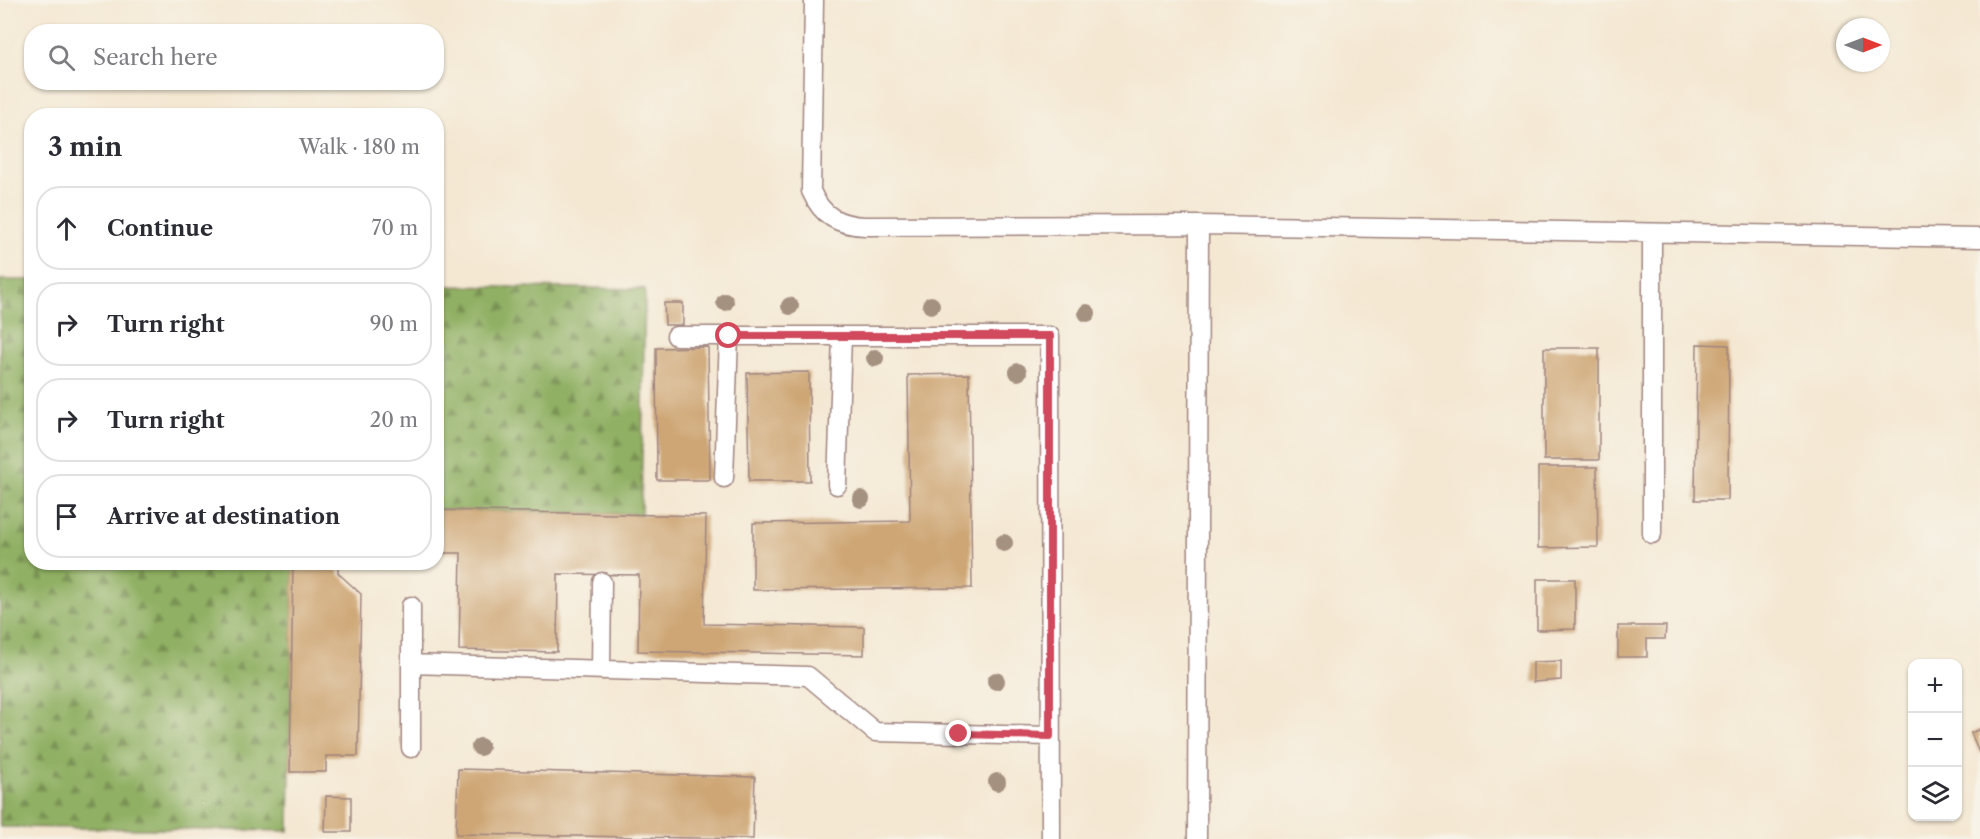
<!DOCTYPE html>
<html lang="en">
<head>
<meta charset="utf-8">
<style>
	:root { --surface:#fff; --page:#f2f2f3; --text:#2b2b33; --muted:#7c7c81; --line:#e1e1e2 }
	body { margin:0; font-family:"Libre Caslon Text",serif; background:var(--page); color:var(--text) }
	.controls { position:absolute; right:18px; bottom:18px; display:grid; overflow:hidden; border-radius:12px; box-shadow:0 2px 4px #0004 }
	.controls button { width:54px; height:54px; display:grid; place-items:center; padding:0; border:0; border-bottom:2px solid var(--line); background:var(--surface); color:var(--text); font:30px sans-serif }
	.compass { position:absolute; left:1836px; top:18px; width:54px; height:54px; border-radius:50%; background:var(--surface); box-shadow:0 2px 4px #0004; rotate:90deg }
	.stop { position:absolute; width:18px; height:18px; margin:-14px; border:4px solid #d1495b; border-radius:50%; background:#fff }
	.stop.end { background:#d1495b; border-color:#fff; box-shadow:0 2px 6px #0008 }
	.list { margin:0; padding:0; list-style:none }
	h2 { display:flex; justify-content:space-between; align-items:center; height:78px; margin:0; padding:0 24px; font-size:26px }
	h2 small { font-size:20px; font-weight:400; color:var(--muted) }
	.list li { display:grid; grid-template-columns:39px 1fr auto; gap:18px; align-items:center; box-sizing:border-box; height:84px; margin:0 12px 12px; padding:0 12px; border:2px solid var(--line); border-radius:24px }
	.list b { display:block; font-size:22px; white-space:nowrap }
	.list em { font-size:20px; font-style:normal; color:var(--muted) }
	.icon { flex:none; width:33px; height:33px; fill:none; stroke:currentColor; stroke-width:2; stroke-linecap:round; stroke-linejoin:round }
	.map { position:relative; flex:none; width:1980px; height:839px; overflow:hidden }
	.search { position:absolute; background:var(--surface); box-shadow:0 2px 4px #0004; left:24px; top:24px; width:420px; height:66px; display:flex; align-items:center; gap:15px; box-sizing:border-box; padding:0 21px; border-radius:24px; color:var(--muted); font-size:22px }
	.panel { position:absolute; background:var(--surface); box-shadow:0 2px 4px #0004; left:24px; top:108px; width:420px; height:462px; border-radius:24px }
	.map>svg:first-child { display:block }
	.forest { fill:url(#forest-firs); stroke:#6d6847; stroke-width:1.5 }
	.building { fill:#cea674 }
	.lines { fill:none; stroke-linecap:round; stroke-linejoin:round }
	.lane-casing { stroke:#9f847f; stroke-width:21 }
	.lane { stroke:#fff; stroke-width:18 }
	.tree { fill:#a59180 }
	.route { stroke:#d1495b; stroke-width:8 }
</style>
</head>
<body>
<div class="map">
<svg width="1980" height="839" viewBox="0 0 1980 839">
	<defs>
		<pattern id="forest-firs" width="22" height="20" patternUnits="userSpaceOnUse" patternTransform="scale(1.5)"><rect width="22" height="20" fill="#90b063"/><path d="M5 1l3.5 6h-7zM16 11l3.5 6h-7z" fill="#788f52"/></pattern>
	</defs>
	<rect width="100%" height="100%" fill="#f7f3e8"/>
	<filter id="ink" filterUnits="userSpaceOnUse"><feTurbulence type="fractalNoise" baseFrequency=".0167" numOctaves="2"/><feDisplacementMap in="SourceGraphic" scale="12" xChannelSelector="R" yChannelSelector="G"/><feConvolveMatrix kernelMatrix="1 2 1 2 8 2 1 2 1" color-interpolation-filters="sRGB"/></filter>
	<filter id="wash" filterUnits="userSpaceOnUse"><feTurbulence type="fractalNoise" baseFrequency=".008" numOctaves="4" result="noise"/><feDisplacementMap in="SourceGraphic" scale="24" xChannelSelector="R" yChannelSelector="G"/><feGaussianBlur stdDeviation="1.35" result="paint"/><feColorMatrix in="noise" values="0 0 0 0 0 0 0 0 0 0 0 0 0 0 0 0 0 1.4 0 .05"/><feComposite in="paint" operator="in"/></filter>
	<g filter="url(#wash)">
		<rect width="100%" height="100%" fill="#f4e8d3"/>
		<path class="forest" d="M 0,280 L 31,280 L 32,562 L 293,563 L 289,831 L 0,827 Z
			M 437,286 L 645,289 L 641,514 L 437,510 Z"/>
		<g id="blocks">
			<path class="building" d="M 664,303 L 683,303 L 683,325 L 665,325 Z
				M 1697,344 L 1729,345 L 1728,500 L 1695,500 Z
				M 708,347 L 710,480 L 657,480 L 656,348 Z
				M 1544,348 L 1599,348 L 1599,460 L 1544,460 Z
				M 809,372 L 810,481 L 749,481 L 747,373 Z
				M 969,374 L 972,588 L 753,590 L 753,523 L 910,521 L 908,375 Z
				M 1538,467 L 1597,467 L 1598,547 L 1538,548 Z
				M 436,510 L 706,516 L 704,624 L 864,627 L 864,655 L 638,651 L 639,575 L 558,574 L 557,652 L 459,650 L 461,553 L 436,553 Z
				M 293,562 L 338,562 L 338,573 L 361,594 L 358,756 L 326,756 L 326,772 L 290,772 Z
				M 1537,579 L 1575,579 L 1575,629 L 1537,630 Z
				M 1618,626 L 1666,626 L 1665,639 L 1647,639 L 1647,657 L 1618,657 Z
				M 1561,661 L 1561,680 L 1533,682 L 1533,662 Z
				M 1980,729 L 1980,755 L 1971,733 Z
				M 458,769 L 755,777 L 753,839 L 456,834 Z
				M 326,796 L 351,797 L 351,832 L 325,832 Z"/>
		</g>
	</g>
	<g filter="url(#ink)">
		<use href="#blocks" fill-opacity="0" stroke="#9f847f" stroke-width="1.5"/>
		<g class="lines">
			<defs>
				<path id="lane" d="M 814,0 L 811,191 C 822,216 838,225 865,226 L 1199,225
					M 1652,233 L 1652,534
					M 676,336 L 1050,336 L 1051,839
					M 724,478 L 729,336
					M 837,485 L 842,336
					M 411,606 L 411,748
					M 411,664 L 808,676 L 875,732 L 1050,736
					M 601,670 L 602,582
					M 1197,839 L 1199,225 L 1980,238"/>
			</defs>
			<use href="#lane" class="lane-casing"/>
			<use href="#lane" class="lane"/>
		</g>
		<g class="tree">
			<circle cx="725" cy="302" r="9"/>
			<circle cx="931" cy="305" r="9"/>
			<circle cx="790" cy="306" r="9"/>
			<circle cx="1087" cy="313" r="9"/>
			<circle cx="875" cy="358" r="9"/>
			<circle cx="1018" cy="372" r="9"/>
			<circle cx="861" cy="499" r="9"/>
			<circle cx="1004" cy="543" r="9"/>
			<circle cx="996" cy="681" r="9"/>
			<circle cx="480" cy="747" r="9"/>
			<circle cx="997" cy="782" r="9"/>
		</g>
	</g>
	<g class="lines" filter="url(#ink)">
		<path class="route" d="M 729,336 L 1050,336 L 1050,736 L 959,734"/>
	</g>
</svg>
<div class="controls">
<button>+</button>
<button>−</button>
<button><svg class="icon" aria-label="layers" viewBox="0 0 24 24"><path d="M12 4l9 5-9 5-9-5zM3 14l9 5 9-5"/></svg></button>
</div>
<svg class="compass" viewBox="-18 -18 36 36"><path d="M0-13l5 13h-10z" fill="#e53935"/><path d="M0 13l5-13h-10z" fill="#7c7c81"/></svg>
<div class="stop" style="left:729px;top:336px"></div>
<div class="stop end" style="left:959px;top:734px"></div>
<div class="search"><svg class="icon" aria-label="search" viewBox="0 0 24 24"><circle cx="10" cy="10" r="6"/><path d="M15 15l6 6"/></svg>Search here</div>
<section class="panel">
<h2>3 min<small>Walk · 180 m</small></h2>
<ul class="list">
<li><svg class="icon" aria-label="ahead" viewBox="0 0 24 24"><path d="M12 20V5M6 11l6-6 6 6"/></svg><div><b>Continue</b></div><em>70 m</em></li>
<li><svg class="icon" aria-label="right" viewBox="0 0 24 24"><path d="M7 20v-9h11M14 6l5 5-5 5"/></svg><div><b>Turn right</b></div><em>90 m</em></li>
<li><svg class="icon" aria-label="right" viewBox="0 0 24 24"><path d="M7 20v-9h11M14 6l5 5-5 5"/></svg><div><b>Turn right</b></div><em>20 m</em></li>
<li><svg class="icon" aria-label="arrive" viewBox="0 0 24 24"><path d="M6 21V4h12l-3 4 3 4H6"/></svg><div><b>Arrive at destination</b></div></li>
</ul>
</section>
</div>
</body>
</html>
